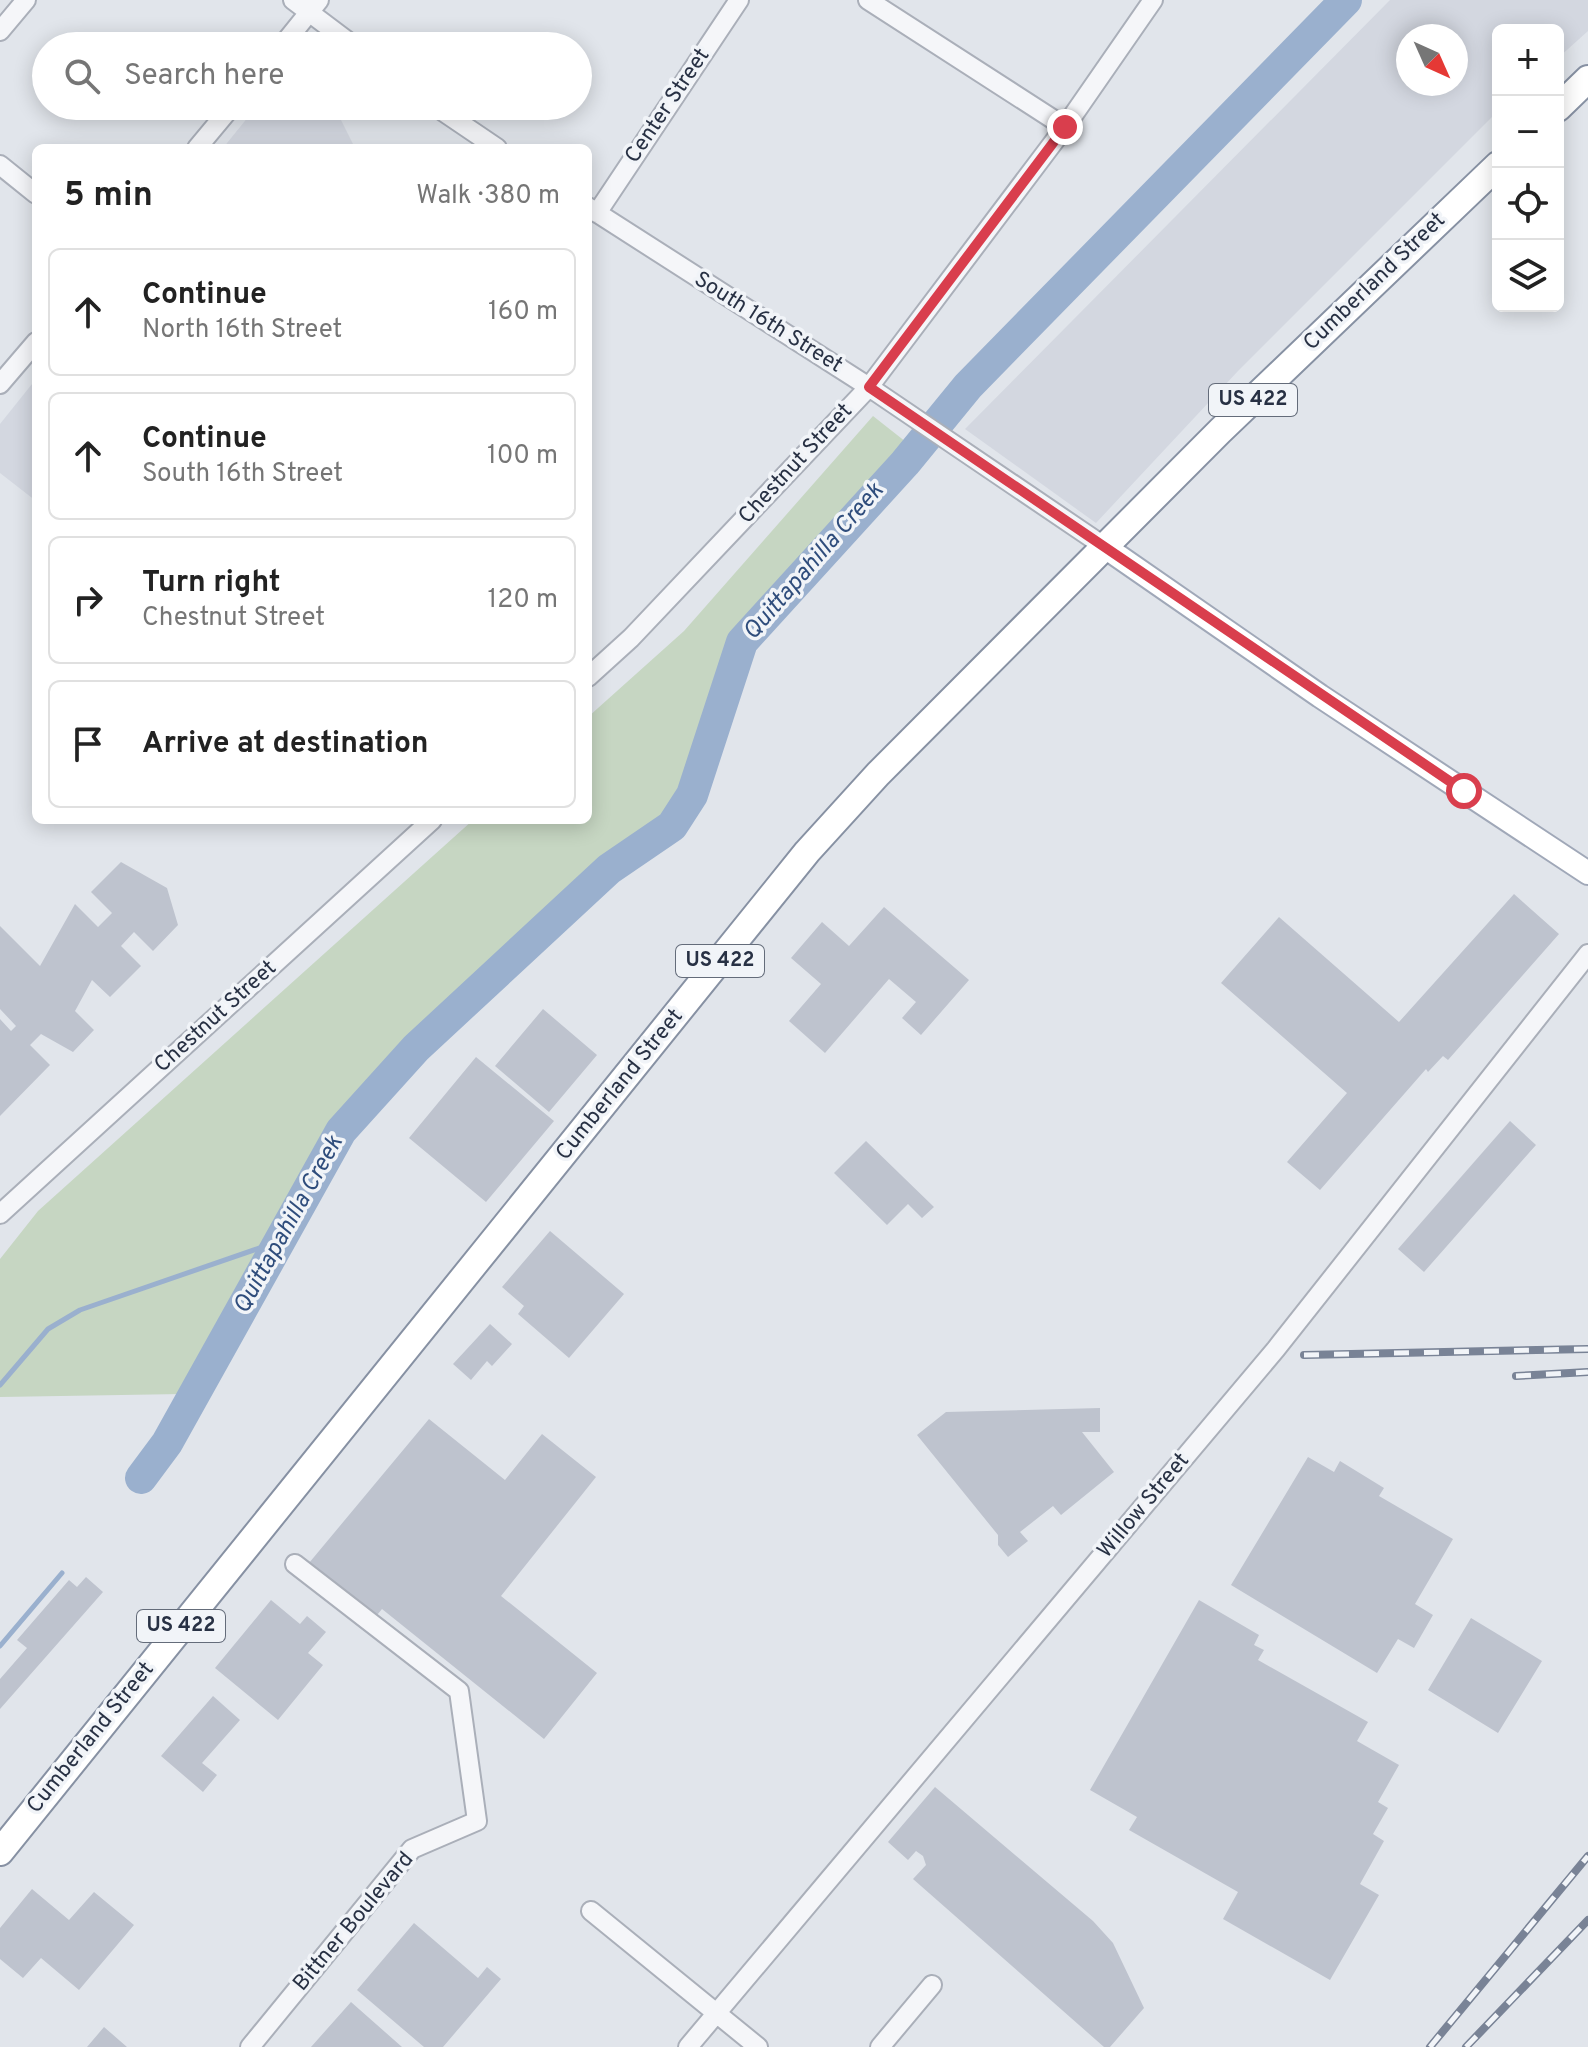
<!DOCTYPE html>
<html lang="en">
<head>
<meta charset="utf-8">
<style>
	:root { --surface:#fff; --page:#f6f6f6; --text:#222; --muted:#767676; --line:#e0e0e0 }
	body { margin:0; font-family:Overpass,sans-serif; background:var(--page); color:var(--text) }
	.controls { position:absolute; right:24px; top:24px; display:grid; overflow:hidden; border-radius:12px; box-shadow:0 4px 20px #0003 }
	.controls button { width:72px; height:72px; display:grid; place-items:center; padding:0; border:0; border-bottom:2px solid var(--line); background:var(--surface); color:var(--text); font:40px sans-serif }
	.compass { position:absolute; left:1396px; top:24px; width:72px; height:72px; border-radius:50%; background:var(--surface); box-shadow:0 4px 20px #0003; rotate:135deg }
	.stop { position:absolute; width:24px; height:24px; margin:-18px; border:6px solid #d93e4d; border-radius:50%; background:#fff }
	.stop.end { background:#d93e4d; border-color:#fff; box-shadow:0 2px 8px #0008 }
	.list { margin:0; padding:0; list-style:none }
	h2 { display:flex; justify-content:space-between; align-items:center; height:104px; margin:0; padding:0 32px; font-size:34px }
	h2 small { font-size:26px; font-weight:400; color:var(--muted) }
	.list li { display:grid; grid-template-columns:52px 1fr auto; gap:24px; align-items:center; box-sizing:border-box; height:128px; margin:0 16px 16px; padding:0 16px; border:2px solid var(--line); border-radius:12px }
	.list b { display:block; font-size:30px; white-space:nowrap }
	.list p { margin:0; font-size:26px; white-space:nowrap; color:var(--muted) }
	.list em { font-size:26px; font-style:normal; color:var(--muted) }
	.icon { flex:none; width:44px; height:44px; fill:none; stroke:currentColor; stroke-width:2; stroke-linecap:round; stroke-linejoin:round }
	.map { position:relative; flex:none; width:1588px; height:2047px; overflow:hidden }
	.search { position:absolute; background:var(--surface); box-shadow:0 4px 20px #0003; left:32px; top:32px; width:560px; height:88px; display:flex; align-items:center; gap:20px; box-sizing:border-box; padding:0 28px; border-radius:44px; color:var(--muted); font-size:30px }
	.panel { position:absolute; background:var(--surface); box-shadow:0 4px 20px #0003; left:32px; top:144px; width:560px; height:680px; border-radius:12px }
	.map>svg:first-child { display:block }
	.built { fill:#d3d7e0; fill-rule:evenodd }
	.green { fill:#c6d6c2 }
	.lines { fill:none; stroke-linecap:round; stroke-linejoin:round }
	.stream { stroke:#9ab0ce; stroke-width:5 }
	.river { stroke:#9ab0ce; stroke-width:32 }
	.building { fill:#bec3ce }
	.minor-casing { stroke:#aaafb9; stroke-width:22 }
	.major-casing { stroke:#a0a8b8; stroke-width:26 }
	.highway-casing { stroke:#8791a3; stroke-width:30 }
	.minor { stroke:#f5f6f9; stroke-width:18 }
	.major { stroke:#fff; stroke-width:22 }
	.highway { stroke:#fff; stroke-width:26 }
	.rail-casing { stroke:#798396; stroke-width:8 }
	.rail { stroke:#f1f4f8; stroke-width:5; stroke-dasharray:15; stroke-linecap:butt }
	.route { stroke:#d93e4d; stroke-width:10 }
	.labels { text-anchor:middle; dominant-baseline:central; stroke-width:7; stroke-linejoin:round; paint-order:stroke }
	.shield { fill:#f1f4f8; stroke:#646c7a; stroke-width:2 }
	.shield-label { font-size:20px; font-weight:bold; fill:#283144 }
	.street-label { font-size:22px; fill:#283144; stroke:#f1f4f8 }
	.water-label { font-size:24px; font-style:italic; fill:#2f4d7c; stroke:#f1f4f8 }
</style>
</head>
<body>
<div class="map">
<svg width="1588" height="2047" viewBox="0 0 1588 2047">
	<rect width="100%" height="100%" fill="#e1e5eb"/>
	<path class="built" d="M 1390,0 L 1588,0 L 1588,31 L 1558,58 L 1558,30 L 1498,30 L 1498,111 L 1238,371 L 1096,523 L 965,429 ZM 1456,36 L 1456,84 L 1408,84 L 1408,36 Z
		M 257,106 L 334,106 L 355,148 L 223,148 Z
		M 36,379 L 36,501 L 0,473 L 0,424 Z"/>
	<path class="green" d="M 873,416 L 906,442 L 732,637 L 680,798 L 669,815 L 600,862 L 402,1047 L 334,1125 L 182,1394 L 0,1397 L 0,1259 L 38,1211 L 473,820 L 588,820 L 588,717 L 684,631 Z"/>
	<g class="lines">
		<path class="stream" d="M 0,1385 L 48,1329 L 80,1310 L 277,1242
			M 0,1646 L 62,1573"/>
		<path class="river" d="M 141,1478 L 167,1443 L 341,1131 L 416,1048 L 609,869 L 672,826 L 692,795 L 742,642 L 905,463 L 968,386 L 1346,0"/>
	</g>
	<path class="building" d="M 121,862 L 167,888 L 178,925 L 153,951 L 134,932 L 121,946 L 141,966 L 110,997 L 92,980 L 75,1011 L 94,1030 L 73,1052 L 41,1034 L 30,1045 L 50,1065 L 0,1116 L 0,1019 L 11,1031 L 16,1026 L 0,1009 L 0,926 L 40,966 L 75,904 L 98,927 L 112,913 L 91,892 Z
		M 1514,894 L 1559,934 L 1448,1060 L 1443,1056 L 1428,1072 L 1426,1069 L 1320,1190 L 1287,1162 L 1347,1093 L 1221,983 L 1279,917 L 1399,1022 Z
		M 884,907 L 969,980 L 921,1035 L 902,1018 L 916,1002 L 889,979 L 825,1053 L 789,1021 L 821,984 L 791,958 L 822,922 L 849,946 Z
		M 543,1009 L 597,1055 L 549,1112 L 495,1066 Z
		M 476,1057 L 554,1121 L 486,1202 L 409,1138 Z
		M 1510,1121 L 1536,1145 L 1424,1272 L 1398,1249 Z
		M 866,1141 L 934,1207 L 922,1218 L 908,1204 L 887,1225 L 834,1173 Z
		M 550,1231 L 624,1294 L 569,1358 L 518,1314 L 524,1306 L 502,1287 Z
		M 490,1324 L 512,1344 L 492,1366 L 487,1361 L 471,1380 L 453,1364 Z
		M 1100,1408 L 1100,1432 L 1082,1432 L 1114,1472 L 1061,1515 L 1053,1506 L 1020,1532 L 1028,1541 L 1008,1557 L 998,1545 L 998,1535 L 917,1435 L 946,1412 Z
		M 429,1419 L 505,1480 L 542,1434 L 596,1477 L 501,1596 L 597,1673 L 544,1739 L 382,1609 L 364,1631 L 322,1597 L 334,1583 L 309,1563 Z
		M 1308,1457 L 1334,1472 L 1340,1461 L 1384,1488 L 1379,1496 L 1453,1539 L 1415,1604 L 1433,1615 L 1414,1648 L 1398,1639 L 1377,1673 L 1231,1585 Z
		M 86,1577 L 103,1592 L 0,1709 L 0,1679 L 27,1648 L 17,1640 L 69,1580 L 77,1587 Z
		M 271,1600 L 300,1624 L 307,1616 L 326,1632 L 308,1653 L 323,1665 L 278,1720 L 215,1668 Z
		M 1199,1600 L 1259,1635 L 1254,1645 L 1264,1650 L 1258,1660 L 1368,1722 L 1357,1741 L 1399,1765 L 1378,1802 L 1388,1808 L 1373,1834 L 1384,1841 L 1360,1884 L 1379,1895 L 1330,1980 L 1223,1919 L 1238,1892 L 1129,1830 L 1137,1817 L 1090,1790 Z
		M 1471,1618 L 1542,1661 L 1498,1733 L 1428,1690 Z
		M 213,1696 L 240,1720 L 202,1763 L 217,1775 L 203,1792 L 161,1756 Z
		M 935,1787 L 1093,1921 L 1113,1943 L 1144,2008 L 1110,2047 L 1104,2047 L 913,1879 L 926,1865 L 923,1856 L 916,1851 L 908,1860 L 888,1842 Z
		M 32,1889 L 69,1920 L 94,1892 L 134,1925 L 79,1990 L 41,1958 L 23,1978 L 0,1959 L 0,1928 Z
		M 414,1923 L 478,1978 L 487,1967 L 501,1979 L 443,2047 L 424,2047 L 357,1990 Z
		M 351,2002 L 402,2047 L 311,2047 Z
		M 104,2027 L 127,2047 L 87,2047 Z"/>
	<g class="lines">
		<defs>
			<path id="minor" d="M 293,0 L 354,46
				M 868,0 L 1065,127
				M 0,31 L 26,0
				M 282,46 L 319,0
				M 435,106 L 497,148
				M 197,148 L 232,106
				M 0,165 L 36,194
				M 588,207 L 869,387 L 1105,547
				M 597,213 L 739,0
				M 0,384 L 36,342
				M 588,677 L 631,638 L 869,387 L 1065,127 L 1153,0
				M 0,1214 L 432,820
				M 591,1911 L 758,2047
				M 250,2047 L 412,1849 L 477,1821 L 459,1691 L 295,1564
				M 688,2047 L 1276,1349 L 1588,954
				M 880,2047 L 932,1985"/>
			<path id="major" d="M 1105,547 L 1320,696 L 1588,873"/>
			<path id="highway" d="M 1558,108 L 1588,79
				M 0,1852 L 807,852 L 878,774 L 1220,431 L 1498,165"/>
		</defs>
		<use href="#minor" class="minor-casing"/>
		<use href="#major" class="major-casing"/>
		<use href="#highway" class="highway-casing"/>
		<use href="#minor" class="minor"/>
		<use href="#major" class="major"/>
		<use href="#highway" class="highway"/>
		<defs>
			<path id="rail" d="M 1304,1355 L 1588,1349
				M 1516,1376 L 1588,1372
				M 1430,2047 L 1588,1856
				M 1466,2047 L 1588,1920"/>
		</defs>
		<use href="#rail" class="rail-casing"/>
		<use href="#rail" class="rail"/>
	</g>
	<g class="lines">
		<path class="route" d="M 1065,127 L 869,387 L 1464,791"/>
	</g>
	<g class="labels">
		<g class="shield">
			<rect x="1209" y="384" width="88" height="32" rx="6"/>
			<rect x="676" y="945" width="88" height="32" rx="6"/>
			<rect x="137" y="1610" width="88" height="32" rx="6"/>
		</g>
		<g class="shield-label">
			<text x="1253" y="400">US 422</text>
			<text x="720" y="961">US 422</text>
			<text x="181" y="1626">US 422</text>
		</g>
		<g class="street-label">
			<text transform="translate(668 106) rotate(-56)">Center Street</text>
			<text transform="translate(1375 282) rotate(-44)">Cumberland Street</text>
			<text transform="translate(768 323) rotate(32)">South 16th Street</text>
			<text transform="translate(796 464) rotate(-47)">Chestnut Street</text>
			<text transform="translate(216 1017) rotate(-42)">Chestnut Street</text>
			<text transform="translate(620 1085) rotate(-51)">Cumberland Street</text>
			<text transform="translate(1144 1506) rotate(-50)">Willow Street</text>
			<text transform="translate(91 1738) rotate(-51)">Cumberland Street</text>
			<text transform="translate(354 1922) rotate(-50)">Bittner Boulevard</text>
		</g>
		<g class="water-label">
			<text transform="translate(814 562) rotate(-49)">Quittapahilla Creek</text>
			<text transform="translate(289 1225) rotate(-61)">Quittapahilla Creek</text>
		</g>
	</g>
</svg>
<div class="controls">
<button>+</button>
<button>−</button>
<button><svg class="icon" aria-label="locate" viewBox="0 0 24 24"><circle cx="12" cy="12" r="6"/><path d="M12 2v4M12 18v4M2 12h4M18 12h4"/></svg></button>
<button><svg class="icon" aria-label="layers" viewBox="0 0 24 24"><path d="M12 4l9 5-9 5-9-5zM3 14l9 5 9-5"/></svg></button>
</div>
<svg class="compass" viewBox="-18 -18 36 36"><path d="M0-13l5 13h-10z" fill="#e53935"/><path d="M0 13l5-13h-10z" fill="#767676"/></svg>
<div class="stop" style="left:1464px;top:791px"></div>
<div class="stop end" style="left:1065px;top:127px"></div>
<div class="search"><svg class="icon" aria-label="search" viewBox="0 0 24 24"><circle cx="10" cy="10" r="6"/><path d="M15 15l6 6"/></svg>Search here</div>
<section class="panel">
<h2>5 min<small>Walk · 380 m</small></h2>
<ul class="list">
<li><svg class="icon" aria-label="ahead" viewBox="0 0 24 24"><path d="M12 20V5M6 11l6-6 6 6"/></svg><div><b>Continue</b><p>North 16th Street</p></div><em>160 m</em></li>
<li><svg class="icon" aria-label="ahead" viewBox="0 0 24 24"><path d="M12 20V5M6 11l6-6 6 6"/></svg><div><b>Continue</b><p>South 16th Street</p></div><em>100 m</em></li>
<li><svg class="icon" aria-label="right" viewBox="0 0 24 24"><path d="M7 20v-9h11M14 6l5 5-5 5"/></svg><div><b>Turn right</b><p>Chestnut Street</p></div><em>120 m</em></li>
<li><svg class="icon" aria-label="arrive" viewBox="0 0 24 24"><path d="M6 21V4h12l-3 4 3 4H6"/></svg><div><b>Arrive at destination</b></div></li>
</ul>
</section>
</div>
</body>
</html>
